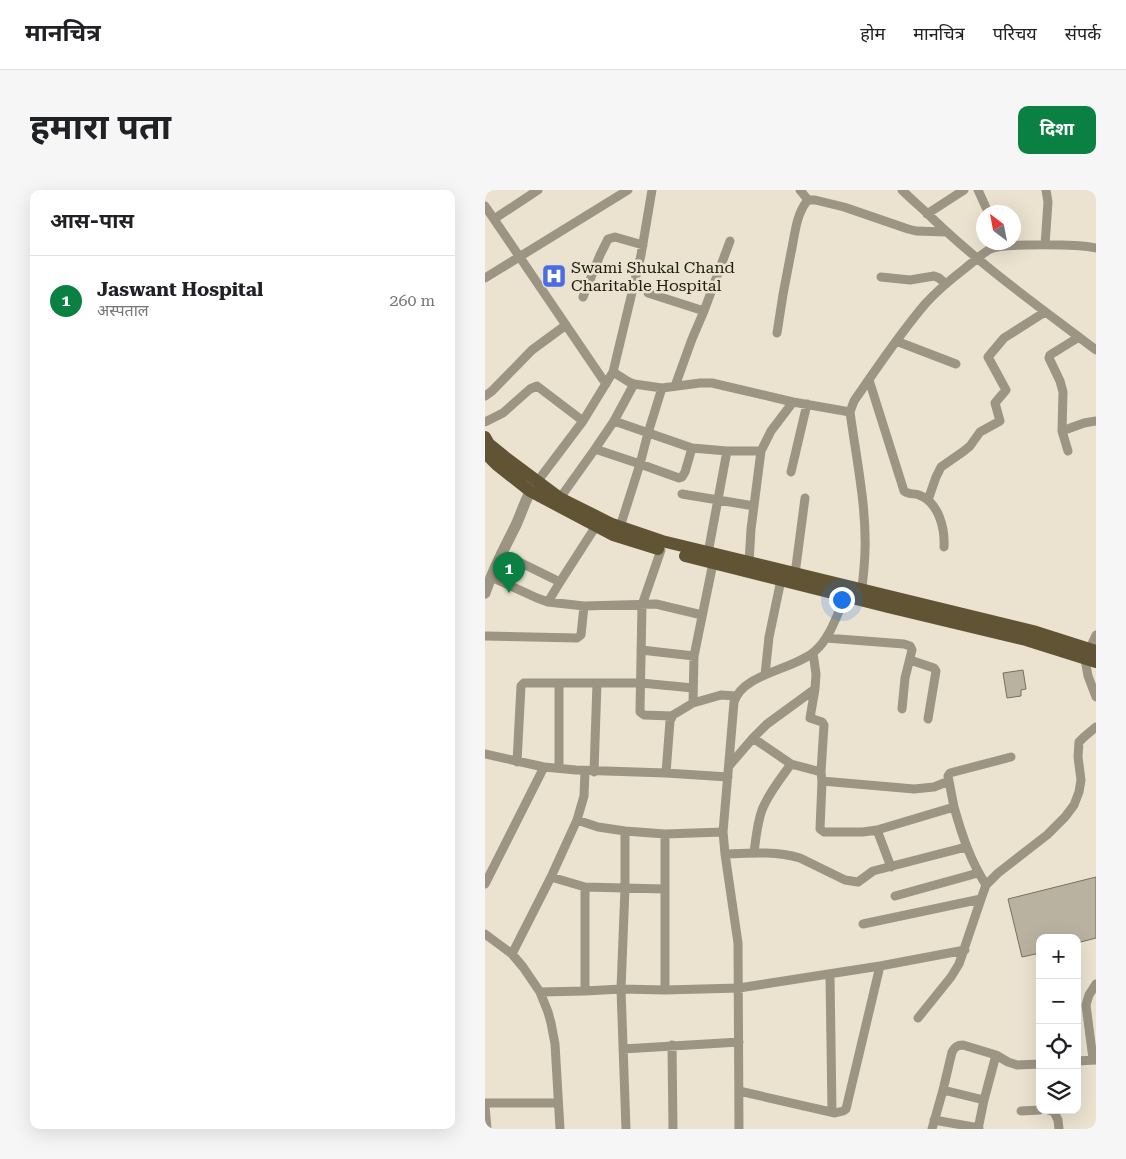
<!DOCTYPE html>
<html lang="hi">
<head>
<meta charset="utf-8">
<style>
	:root { --surface:#fff; --page:#f6f6f6; --text:#202124; --muted:#757577; --line:#e0e0e0; --accent:#0b8043 }
	body { margin:0; font-family:"Roboto Serif","Noto Sans Devanagari",serif; background:var(--page); color:var(--text) }
	.controls { position:absolute; right:15px; bottom:15px; display:grid; overflow:hidden; border-radius:10px; box-shadow:0 5px 20px #0002 }
	.controls button { width:45px; height:45px; display:grid; place-items:center; padding:0; border:0; border-bottom:1px solid var(--line); background:var(--surface); color:var(--text); font:25px sans-serif }
	.compass { position:absolute; left:491px; top:15px; width:45px; height:45px; border-radius:50%; background:var(--surface); box-shadow:0 5px 20px #0002; rotate:328deg }
	.you { position:absolute; left:356px; top:409px; width:18px; height:18px; margin:-12px; border:4px solid #fff; border-radius:50%; background:#1a73e8; box-shadow:0 0 0 8px #1a73e833 }
	.badge { display:grid; place-items:center; width:32px; height:32px; border-radius:50%; background:var(--accent); color:#fff; font-size:16px; font-weight:700 }
	.pin { position:absolute; translate:-50% -41px; filter:drop-shadow(0 1px 2px #0008) }
	.pin::after { content:''; position:absolute; top:26px; width:18px; height:15px; background:inherit; clip-path:polygon(0 0,100% 0,50% 100%) }
	.list { margin:0; padding:0; list-style:none }
	h2 { display:flex; justify-content:space-between; align-items:center; height:65px; margin:0; padding:0 20px; font-size:21px }
	h2 small { font-size:16px; font-weight:400; color:var(--muted) }
	.list li { display:grid; grid-template-columns:32px 1fr auto; gap:15px; align-items:center; box-sizing:border-box; height:90px; padding:0 20px; border-top:1px solid var(--line) }
	.list b { display:block; font-size:19px; white-space:nowrap }
	.list p { margin:0; font-size:16px; white-space:nowrap; color:var(--muted) }
	.list em { font-size:16px; font-style:normal; color:var(--muted) }
	.icon { flex:none; width:28px; height:28px; fill:none; stroke:currentColor; stroke-width:2; stroke-linecap:round; stroke-linejoin:round }
	.map { position:relative; flex:none; width:611px; height:939px; overflow:hidden; border-radius:10px }
	header { display:flex; align-items:center; gap:30px; box-sizing:border-box; height:70px; padding:0 25px; background:var(--surface); border-bottom:1px solid var(--line) }
	header strong { font-size:24px }
	nav { display:flex; gap:28px; margin-inline-start:auto; font-size:18px }
	.intro { display:flex; align-items:center; justify-content:space-between; box-sizing:border-box; height:120px; padding:0 30px }
	h1 { margin:0; font-size:35px }
	.button { padding:12px 22px; border-radius:10px; background:var(--accent); color:#fff; font-size:18px; font-weight:700 }
	main { display:flex; gap:30px; padding:0 30px }
	aside { flex:1; background:var(--surface); border-radius:10px; box-shadow:0 5px 20px #0002 }
	.map>svg:first-child { display:block }
	.building { fill:#bab2a0; stroke:#77705f }
	.lines { fill:none; stroke-linecap:round; stroke-linejoin:round }
	.minor { stroke:#9c9584; stroke-width:9 }
	.tertiary { stroke:#9c9584; stroke-width:11 }
	.primary { stroke:#615435; stroke-width:12 }
	.labels { text-anchor:middle; dominant-baseline:central; stroke-width:5; stroke-linejoin:round; paint-order:stroke }
	.poi-label { font-size:16px; fill:#1e1b14; stroke:#ebe3d0; text-anchor:start }
</style>
</head>
<body>
<header>
<strong>मानचित्र</strong>
<nav><a>होम</a><a>मानचित्र</a><a>परिचय</a><a>संपर्क</a></nav>
</header>
<div class="intro"><h1>हमारा पता</h1><a class="button">दिशा</a></div>
<main>
<aside>
<h2>आस-पास<small></small></h2>
<ul class="list">
<li><span class="badge">1</span><div><b>Jaswant Hospital</b><p>अस्पताल</p></div><em>260 m</em></li>
</ul>
</aside>
<div class="map">
<svg width="611" height="939" viewBox="0 0 611 939">
	<rect width="100%" height="100%" fill="#ebe3d0"/>
	<path class="building" d="M 71,77 L 79,91 L 68,98 L 60,84 Z
		M 538,480 L 541,499 L 536,500 L 536,506 L 522,508 L 518,483 Z
		M 611,687 L 611,748 L 592,753 L 592,748 L 555,748 L 555,763 L 537,767 L 523,709 Z"/>
	<g class="lines">
		<path class="minor" d="M 315,0 L 323,10
			M 417,0 C 427,10 438,19 448,29 C 498,77 556,118 611,160
			M 493,0 L 503,22
			M 0,16 L 121,194
			M 442,24 L 479,0
			M 9,29 L 53,0
			M 560,55 L 563,12 L 561,0
			M 396,87 L 425,90 L 449,86 L 454,88 L 461,94
			M 0,88 L 143,0
			M 163,103 L 219,121 L 207,149 L 190,196
			M 98,107 L 115,65 L 123,49 L 130,47 L 158,55
			M 219,121 L 245,51
			M 292,143 C 296,114 301,86 307,58 C 310,42 312,22 323,10 L 330,10 L 359,17 L 423,39 L 431,41 L 461,42
			M 411,151 L 471,174
			M 128,182 L 144,192 L 149,194 L 177,198 L 215,193 L 227,193 L 308,212 L 365,222
			M 384,190 L 419,301 C 424,305 429,303 434,305 C 454,312 460,339 459,357
			M 0,206 L 7,201 L 47,160 L 81,135
			M 129,231 L 207,258 L 242,261
			M 0,232 L 18,223 L 45,199 L 52,196 L 98,231
			M 577,241 L 599,233 L 611,231
			M 110,259 L 155,274 L 194,288 L 197,287 L 200,282 L 207,258
			M 583,261 L 577,241 L 578,202 L 575,191 L 564,168 L 565,165 L 594,147
			M 306,282 L 322,214
			M 52,292 L 98,231 L 128,182 L 156,65 L 167,0
			M 197,304 L 269,316
			M 75,308 L 110,259 L 129,231 L 149,194
			M 443,310 L 451,287 L 456,277 L 479,261 L 485,256 L 495,242 L 515,231 L 510,213 L 521,200 L 503,167 L 519,148 L 560,122
			M 135,337 L 155,274 L 163,243 L 177,198
			M 176,360 L 157,415 L 155,520 L 155,522 L 159,525 L 187,526
			M 16,363 L 75,392 L 111,336
			M 223,363 L 242,261 L 276,261
			M 264,373 L 266,339 L 276,261 L 286,241 L 308,212
			M 310,384 L 320,308
			M 6,387 L 52,408 L 63,412 L 99,416 L 171,414 L 217,425
			M 375,405 C 378,396 378,387 379,378 C 384,326 372,274 365,222 L 369,211 C 392,178 415,143 441,113 C 452,101 465,90 478,80 C 487,73 495,65 505,59 C 519,53 595,54 611,58
			M 63,412 L 75,392
			M 611,445 L 600,469 L 603,486 L 611,507
			M 0,446 L 92,448 L 96,445 L 99,416
			M 341,448 L 419,454 L 425,456 L 427,460 L 420,488 L 417,519
			M 156,460 L 209,466 L 228,373
			M 425,470 L 449,478 L 451,481 L 443,529
			M 280,485 L 284,447 L 296,390
			M 74,493 L 74,578
			M 330,499 L 325,528 L 337,532 L 339,535 L 336,582 L 337,591 L 335,639 L 339,642 L 378,642 L 392,640
			M 208,513 L 209,466
			M 268,548 L 306,574 L 336,582
			M 0,564 L 59,577 L 91,580 L 181,583 L 243,587
			M 32,572 L 36,496 L 39,493 L 156,493 L 208,498
			M 244,576 L 268,548 L 282,534 L 330,499 L 331,484 L 328,463
			M 109,582 L 112,493
			M 181,583 L 185,531 L 188,525 L 208,513 L 236,505 L 251,506
			M 337,591 L 429,599 L 449,597 L 464,591
			M 469,617 C 477,645 485,670 501,695
			M 92,630 L 113,637 L 140,641 L 180,644 L 238,642
			M 140,641 L 140,698 L 136,799 L 141,939
			M 180,644 L 180,800
			M 269,662 C 271,648 272,634 277,620 C 283,604 296,588 306,574
			M 240,664 C 265,663 290,661 315,668 L 360,690 L 373,692 L 388,681 L 481,657
			M 406,677 L 392,640 L 469,617 L 463,586 L 465,583 L 526,567
			M 66,687 L 100,697 L 179,699
			M 0,694 L 59,577
			M 410,706 L 493,683
			M 378,734 L 496,709
			M 0,744 L 27,764 L 38,777 L 55,802 L 63,822 L 66,833 L 70,854 L 75,939
			M 27,764 L 66,687 L 92,630 L 99,606 L 100,581
			M 345,785 L 347,922
			M 100,801 L 100,697
			M 55,802 L 100,801 L 136,799 L 180,800 L 254,798 L 395,776 L 480,760
			M 433,828 L 466,787 L 474,774 L 496,709 L 501,695 L 513,683 L 562,645 L 580,627 L 589,615 L 594,602 L 596,590 L 593,567 L 594,552 L 599,547 L 611,537
			M 187,855 L 188,939
			M 138,859 L 254,852
			M 608,869 L 601,815 L 604,805 L 611,794
			M 592,871 L 611,870
			M 458,900 L 499,910
			M 254,901 L 350,923 L 358,921 L 361,919 L 395,776
			M 0,913 L 73,913
			M 0,916 L 2,939
			M 564,920 L 569,922 L 573,930 L 574,939
			M 536,921 L 555,920
			M 449,930 L 494,938
			M 254,939 L 253,753 L 240,664 L 238,642 L 249,512 C 258,483 309,480 330,461 C 345,448 352,425 360,407 L 361,401
			M 447,939 L 458,900 L 467,862 C 470,857 472,855 478,855 L 511,865 L 523,872 L 532,875 L 555,874
			M 493,939 L 499,910 L 511,865"/>
		<path class="tertiary" d="M 0,403 C 8,379 20,357 31,335 C 37,322 41,307 49,295"/>
		<path class="primary" d="M 0,247 L 4,254 L 20,267 L 75,308 L 127,334 L 177,351 L 548,441 L 611,461
			M 0,263 L 12,275 L 45,301 L 128,345 L 173,359
			M 200,366 L 403,417 L 541,450 L 611,472"/>
	</g>
	<defs>
		<symbol id="hospital-square" viewBox="-11 -11 22 22"><rect x="-9" y="-9" width="18" height="18" rx="4" fill="#4c6de1" stroke="#ebe3d0"/><path d="M-5-5h3v3.5h4V-5h3V5h-3V1.5h-4V5h-3Z" fill="#fff"/></symbol>
	</defs>
	<g fill-rule="evenodd">
		<use href="#hospital-square" x="55" y="72" width="28" height="28"/>
	</g>
	<g class="labels">
		<g class="poi-label">
			<text x="86" y="77">Swami Shukal Chand<tspan x="86" dy="18">Charitable Hospital</tspan></text>
		</g>
	</g>
</svg>
<div class="controls">
<button>+</button>
<button>−</button>
<button><svg class="icon" aria-label="locate" viewBox="0 0 24 24"><circle cx="12" cy="12" r="6"/><path d="M12 2v4M12 18v4M2 12h4M18 12h4"/></svg></button>
<button><svg class="icon" aria-label="layers" viewBox="0 0 24 24"><path d="M12 4l9 5-9 5-9-5zM3 14l9 5 9-5"/></svg></button>
</div>
<svg class="compass" viewBox="-18 -18 36 36"><path d="M0-13l5 13h-10z" fill="#e53935"/><path d="M0 13l5-13h-10z" fill="#757577"/></svg>
<div class="you"></div>
<div class="pin badge" style="left:24px;top:403px">1</div>
</div>
</main>
</body>
</html>
